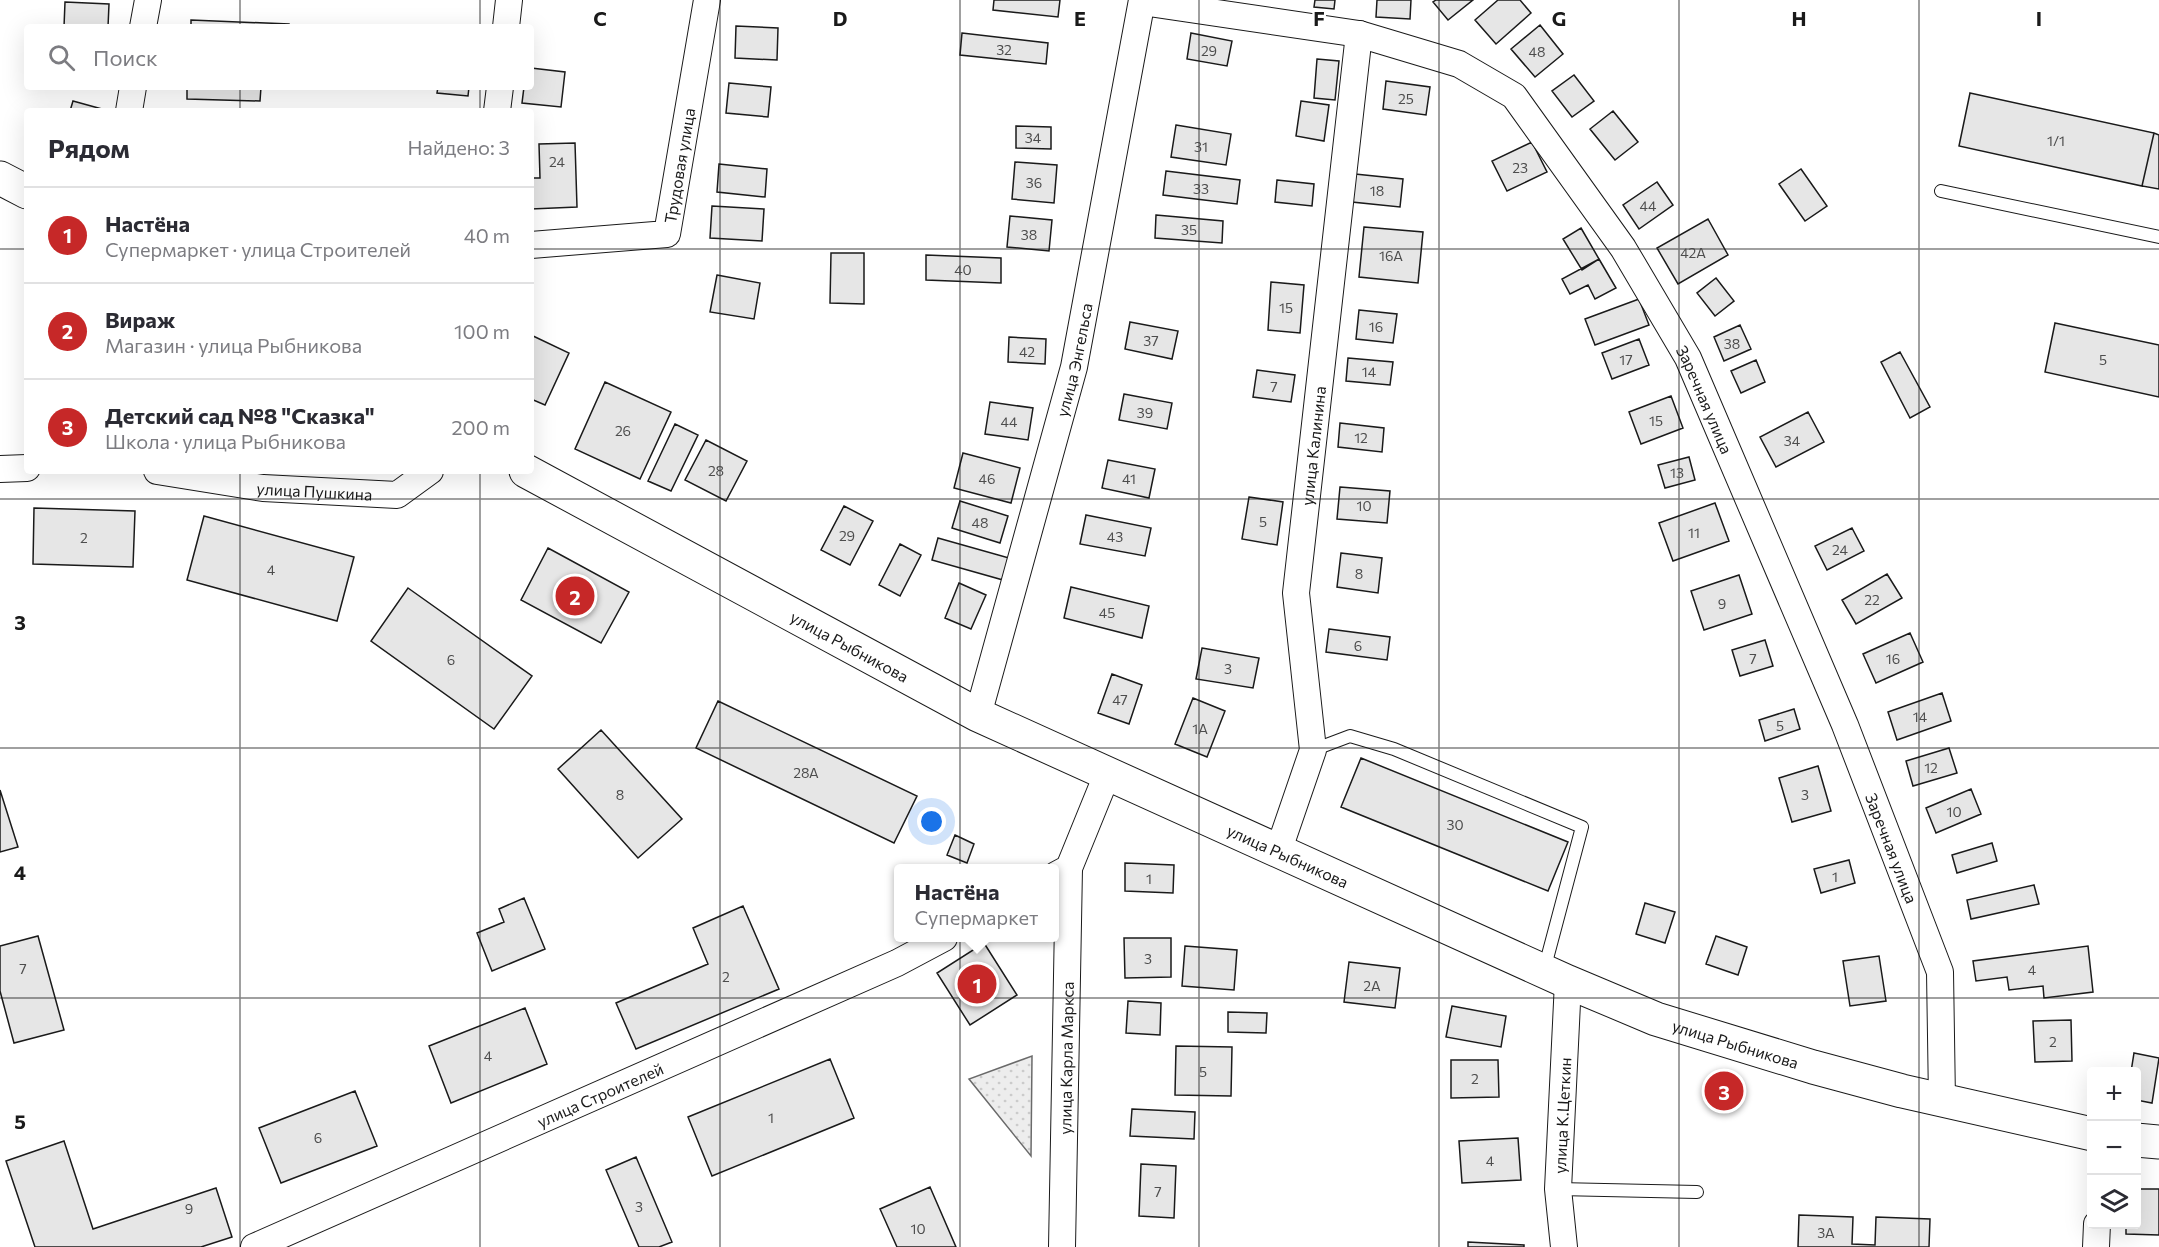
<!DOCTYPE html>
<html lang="ru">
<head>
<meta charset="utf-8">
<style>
	:root { --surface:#fff; --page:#f7f7f7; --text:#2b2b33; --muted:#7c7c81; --line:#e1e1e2; --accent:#c62828 }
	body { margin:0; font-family:Commissioner,sans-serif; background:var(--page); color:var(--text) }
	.controls { position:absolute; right:18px; bottom:18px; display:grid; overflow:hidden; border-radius:6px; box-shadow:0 6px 24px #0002 }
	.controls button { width:54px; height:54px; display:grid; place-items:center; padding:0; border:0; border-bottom:2px solid var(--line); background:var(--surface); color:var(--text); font:30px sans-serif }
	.you { position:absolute; left:932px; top:822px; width:21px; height:21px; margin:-15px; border:4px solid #fff; border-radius:50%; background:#1a73e8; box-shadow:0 0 0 9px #1a73e833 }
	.badge { display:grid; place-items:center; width:39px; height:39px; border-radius:50%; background:var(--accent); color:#fff; font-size:20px; font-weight:700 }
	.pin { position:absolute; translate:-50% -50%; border:3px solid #fff; box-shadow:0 2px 6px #0006 }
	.popup { position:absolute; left:894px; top:864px; width:165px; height:78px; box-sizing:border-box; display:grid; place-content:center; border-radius:6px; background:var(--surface); filter:drop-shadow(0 2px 4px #0005); font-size:20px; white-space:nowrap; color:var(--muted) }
	.popup b { font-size:22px; color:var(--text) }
	.popup::after { content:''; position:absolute; left:50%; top:100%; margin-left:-12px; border:12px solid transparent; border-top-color:var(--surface) }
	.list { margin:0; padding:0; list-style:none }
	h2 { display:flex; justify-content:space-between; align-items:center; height:78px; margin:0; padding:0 24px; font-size:26px }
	h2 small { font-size:20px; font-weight:400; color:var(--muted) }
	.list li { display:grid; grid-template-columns:39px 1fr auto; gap:18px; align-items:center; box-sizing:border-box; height:96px; padding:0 24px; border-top:2px solid var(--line) }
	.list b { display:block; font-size:22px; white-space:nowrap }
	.list p { margin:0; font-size:20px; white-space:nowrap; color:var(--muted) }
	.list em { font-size:20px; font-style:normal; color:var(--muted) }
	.icon { flex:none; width:33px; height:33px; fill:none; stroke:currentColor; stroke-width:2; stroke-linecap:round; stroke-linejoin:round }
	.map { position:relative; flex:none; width:2159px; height:1247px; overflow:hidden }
	.search { position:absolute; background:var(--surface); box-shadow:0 6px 24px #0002; left:24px; top:24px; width:510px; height:66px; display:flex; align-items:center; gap:15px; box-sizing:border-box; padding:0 21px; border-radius:6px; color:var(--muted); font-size:22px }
	.panel { position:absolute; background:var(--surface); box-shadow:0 6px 24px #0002; left:24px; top:108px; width:510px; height:366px; border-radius:6px }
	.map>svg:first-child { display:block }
	.grass { fill:url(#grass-dots); stroke:#6a6a6a; stroke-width:1.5 }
	.building { fill:#e6e6e6; stroke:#1a1a1a; stroke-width:1.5 }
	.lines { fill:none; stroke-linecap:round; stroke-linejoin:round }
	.lane-casing { stroke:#1a1a1a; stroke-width:14 }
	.street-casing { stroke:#1a1a1a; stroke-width:28 }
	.secondary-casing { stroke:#1a1a1a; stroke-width:35 }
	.lane { stroke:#fff; stroke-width:12 }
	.street { stroke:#fff; stroke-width:26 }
	.secondary { stroke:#fff; stroke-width:33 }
	.grid { fill:none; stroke:#1a1a1a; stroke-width:1.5; stroke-opacity:0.55 }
	.labels { text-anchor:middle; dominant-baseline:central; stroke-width:4.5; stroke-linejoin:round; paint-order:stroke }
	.number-label { font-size:14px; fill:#4d4d4d }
	.street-label { font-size:16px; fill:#1a1a1a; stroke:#fff }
	.grid-label { font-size:20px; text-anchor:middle; font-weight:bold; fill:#1a1a1a; stroke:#fff; stroke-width:4.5; stroke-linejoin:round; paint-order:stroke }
</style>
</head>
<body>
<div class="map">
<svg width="2159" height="1247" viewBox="0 0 2159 1247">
	<defs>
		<pattern id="grass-dots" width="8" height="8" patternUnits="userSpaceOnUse" patternTransform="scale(1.5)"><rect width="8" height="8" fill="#ededed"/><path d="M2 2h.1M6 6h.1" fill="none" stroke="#cbcbcb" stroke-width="1.8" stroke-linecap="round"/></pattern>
	</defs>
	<rect width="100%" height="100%" fill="#fff"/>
	<path class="grass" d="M 1032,1056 L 1031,1156 L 969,1079 Z"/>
	<path class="building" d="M 994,0 L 1060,0 L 1058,17 L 993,10 Z
		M 1315,0 L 1335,0 L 1334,9 L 1314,7 Z
		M 1377,0 L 1411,0 L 1410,19 L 1376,17 Z
		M 1436,0 L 1473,0 L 1448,20 L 1433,2 Z
		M 1498,0 L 1520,0 L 1531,13 L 1496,44 L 1475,20 Z
		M 65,2 L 109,4 L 108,27 L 64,27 Z
		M 191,20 L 289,24 L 289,27 L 191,27 Z
		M 1540,25 L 1563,54 L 1535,77 L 1511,49 Z
		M 736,26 L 778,28 L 777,60 L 735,58 Z
		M 962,33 L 1048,43 L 1046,64 L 960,55 Z
		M 1191,33 L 1232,41 L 1227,66 L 1187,59 Z
		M 1317,59 L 1339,61 L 1335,100 L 1314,98 Z
		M 531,68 L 565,72 L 561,107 L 522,103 L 524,87 L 531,87 Z
		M 1574,75 L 1594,101 L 1572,117 L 1552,91 Z
		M 1386,81 L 1430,87 L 1426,115 L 1383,109 Z
		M 729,83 L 771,87 L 768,117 L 726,113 Z
		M 187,87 L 261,87 L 260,101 L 187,99 Z
		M 438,87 L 469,87 L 468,96 L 437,93 Z
		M 1970,93 L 2154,133 L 2142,186 L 1959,146 Z
		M 73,101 L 102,109 L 101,111 L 70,111 Z
		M 1301,101 L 1329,105 L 1324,141 L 1296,136 Z
		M 1613,111 L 1638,142 L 1615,160 L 1590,129 Z
		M 1176,125 L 1231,134 L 1226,165 L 1171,157 Z
		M 1016,126 L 1051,127 L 1051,149 L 1016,148 Z
		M 2154,133 L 2159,135 L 2159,189 L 2142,186 Z
		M 1532,142 L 1547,172 L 1507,191 L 1492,161 Z
		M 575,143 L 577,207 L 531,209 L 531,178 L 540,178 L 539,144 Z
		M 1015,162 L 1057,165 L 1054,203 L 1012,199 Z
		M 719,164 L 767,169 L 765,197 L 717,192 Z
		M 1801,169 L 1827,206 L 1805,221 L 1779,184 Z
		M 1166,171 L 1240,180 L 1237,204 L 1163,195 Z
		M 1355,174 L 1403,179 L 1400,207 L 1352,202 Z
		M 1277,180 L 1314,184 L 1312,206 L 1275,202 Z
		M 1657,182 L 1673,205 L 1639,229 L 1623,205 Z
		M 712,206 L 764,209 L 762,241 L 710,238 Z
		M 1156,215 L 1223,221 L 1222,243 L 1155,238 Z
		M 1010,216 L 1052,220 L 1049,251 L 1007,247 Z
		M 1708,219 L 1728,255 L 1678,284 L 1657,248 Z
		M 1364,227 L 1423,232 L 1418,283 L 1359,277 Z
		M 1581,228 L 1599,259 L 1582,270 L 1563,239 Z
		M 831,253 L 864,253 L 864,304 L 830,303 Z
		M 926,255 L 1001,258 L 1001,283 L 926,280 Z
		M 1599,259 L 1616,288 L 1595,299 L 1588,285 L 1570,294 L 1562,279 Z
		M 717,275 L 760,283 L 754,319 L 710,312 Z
		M 1716,278 L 1734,301 L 1715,316 L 1697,293 Z
		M 1271,282 L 1304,285 L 1300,333 L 1268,330 Z
		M 1639,299 L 1649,325 L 1595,345 L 1585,319 Z
		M 1359,310 L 1397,314 L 1393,343 L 1356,339 Z
		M 1130,322 L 1178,331 L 1172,359 L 1125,349 Z
		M 2055,323 L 2159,345 L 2159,397 L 2045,372 Z
		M 1740,325 L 1751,349 L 1724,361 L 1714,337 Z
		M 531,335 L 569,353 L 545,405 L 531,399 Z
		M 1009,337 L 1046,339 L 1045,364 L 1008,362 Z
		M 1639,339 L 1649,365 L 1612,379 L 1602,353 Z
		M 1900,352 L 1930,407 L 1910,418 L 1881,362 Z
		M 1348,358 L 1393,362 L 1390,385 L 1346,381 Z
		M 1756,360 L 1765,382 L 1741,393 L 1731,371 Z
		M 1257,370 L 1295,375 L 1291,402 L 1253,397 Z
		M 605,382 L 671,412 L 640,479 L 575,449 Z
		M 1124,394 L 1172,403 L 1167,429 L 1119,420 Z
		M 1671,396 L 1683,428 L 1641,444 L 1629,412 Z
		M 990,402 L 1033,408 L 1028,440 L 985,434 Z
		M 1808,412 L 1824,442 L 1776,467 L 1760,437 Z
		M 1340,423 L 1384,428 L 1382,452 L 1338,447 Z
		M 675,424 L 698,435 L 671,491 L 648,481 Z
		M 706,440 L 747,461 L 726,501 L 685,480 Z
		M 963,453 L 1020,468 L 1011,503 L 954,488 Z
		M 1689,457 L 1695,480 L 1665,488 L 1658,465 Z
		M 1108,460 L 1155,469 L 1149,498 L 1102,488 Z
		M 1340,487 L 1390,491 L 1387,523 L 1337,519 Z
		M 1249,497 L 1283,502 L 1277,545 L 1242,539 Z
		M 960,501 L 1008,516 L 1000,543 L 952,528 Z
		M 1715,503 L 1729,541 L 1673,561 L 1659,523 Z
		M 844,506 L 873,521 L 850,565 L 821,550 Z
		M 34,508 L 135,511 L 133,567 L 33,564 Z
		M 1086,515 L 1151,528 L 1145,556 L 1080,544 Z
		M 204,516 L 354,557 L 337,621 L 187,580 Z
		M 1852,528 L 1864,551 L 1827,570 L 1815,546 Z
		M 938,538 L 1009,558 L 1003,580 L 932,560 Z
		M 900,544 L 921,555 L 900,596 L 879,585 Z
		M 548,548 L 629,592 L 601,643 L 521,600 Z
		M 1341,553 L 1382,558 L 1378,593 L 1337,587 Z
		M 1887,574 L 1902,598 L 1856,624 L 1842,600 Z
		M 1739,575 L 1752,614 L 1704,630 L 1691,591 Z
		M 959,583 L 986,595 L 971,629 L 945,618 Z
		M 1071,587 L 1149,606 L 1142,638 L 1064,618 Z
		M 408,588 L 532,676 L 494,729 L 371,641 Z
		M 1329,629 L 1390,637 L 1387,660 L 1326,652 Z
		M 1910,633 L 1923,662 L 1876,683 L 1863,654 Z
		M 1765,640 L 1773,666 L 1740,676 L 1732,650 Z
		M 1202,648 L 1259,658 L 1253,688 L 1196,679 Z
		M 1112,674 L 1142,685 L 1129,724 L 1098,713 Z
		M 1942,693 L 1951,721 L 1897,740 L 1888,712 Z
		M 1193,698 L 1225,711 L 1207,757 L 1175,744 Z
		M 718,701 L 917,796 L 894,843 L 696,748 Z
		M 1794,709 L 1800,729 L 1765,741 L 1759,720 Z
		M 601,730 L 682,819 L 638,858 L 558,769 Z
		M 1949,748 L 1957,773 L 1913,786 L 1906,761 Z
		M 1361,758 L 1568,842 L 1548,891 L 1341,807 Z
		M 1818,766 L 1831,811 L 1792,822 L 1779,778 Z
		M 1971,789 L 1981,814 L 1936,833 L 1926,808 Z
		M 0,790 L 18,847 L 0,852 Z
		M 955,835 L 974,844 L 967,863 L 947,855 Z
		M 1992,843 L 1997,861 L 1957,873 L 1952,855 Z
		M 1849,860 L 1855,883 L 1821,893 L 1814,869 Z
		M 1125,863 L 1174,865 L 1173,893 L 1125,891 Z
		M 2034,885 L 2039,904 L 1971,919 L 1967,900 Z
		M 524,898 L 545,949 L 492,971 L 477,933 L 504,922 L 499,909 Z
		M 1645,903 L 1675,912 L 1665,943 L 1636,934 Z
		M 743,906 L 779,989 L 636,1049 L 616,1003 L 708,964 L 693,928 Z
		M 38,936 L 64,1030 L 14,1043 L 0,991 L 0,946 Z
		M 1716,936 L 1747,947 L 1738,975 L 1706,964 Z
		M 1124,938 L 1171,938 L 1171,977 L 1125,978 Z
		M 984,943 L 1017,995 L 970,1025 L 937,973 Z
		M 1185,946 L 1237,950 L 1234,990 L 1182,986 Z
		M 2088,946 L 2093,992 L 2044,998 L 2043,986 L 2009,990 L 2007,977 L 1976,981 L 1973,961 Z
		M 1879,956 L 1886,1001 L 1850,1006 L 1843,961 Z
		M 1349,962 L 1400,968 L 1395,1008 L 1344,1002 Z
		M 1128,1001 L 1161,1003 L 1160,1035 L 1126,1033 Z
		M 1452,1006 L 1506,1016 L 1501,1047 L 1446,1037 Z
		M 525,1008 L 547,1064 L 451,1103 L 429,1046 Z
		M 1228,1012 L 1267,1013 L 1266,1033 L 1228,1032 Z
		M 2071,1020 L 2072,1061 L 2035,1062 L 2033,1021 Z
		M 1176,1046 L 1232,1047 L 1231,1096 L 1175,1095 Z
		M 2134,1053 L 2159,1058 L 2152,1103 L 2136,1100 L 2136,1072 L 2131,1072 Z
		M 830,1059 L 854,1118 L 712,1176 L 688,1117 Z
		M 1451,1060 L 1498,1060 L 1499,1097 L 1451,1098 Z
		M 355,1091 L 377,1146 L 281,1183 L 259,1128 Z
		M 1132,1109 L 1195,1112 L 1194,1139 L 1130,1136 Z
		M 1518,1138 L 1521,1180 L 1462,1183 L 1459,1141 Z
		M 64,1141 L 93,1229 L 216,1188 L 232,1237 L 201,1247 L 35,1247 L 6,1161 Z
		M 636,1157 L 672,1242 L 659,1247 L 639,1247 L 606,1170 Z
		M 1141,1164 L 1176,1166 L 1174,1218 L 1139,1216 Z
		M 930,1187 L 956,1247 L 897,1247 L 880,1209 Z
		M 2136,1189 L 2159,1189 L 2159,1235 L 2126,1234 L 2126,1224 L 2136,1224 Z
		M 1799,1215 L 1853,1217 L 1852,1244 L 1875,1245 L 1876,1217 L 1930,1219 L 1929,1247 L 1798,1247 Z
		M 1468,1242 L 1524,1245 L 1524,1247 L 1468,1247 Z"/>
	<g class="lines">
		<defs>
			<path id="lane" d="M 1941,191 L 2159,237
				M 1313,750 L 1350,736 L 1394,749 L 1582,827 L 1544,970
				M 1558,1189 L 1697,1192"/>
			<g id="street">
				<path id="s1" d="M 1142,2 L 1359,34 L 1459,64 L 1514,96 L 1623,248 L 1688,358 L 1845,725 L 1940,972 L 1942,1100"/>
				<path d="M 143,27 L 148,0"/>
				<path d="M 506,27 L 509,0"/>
				<path d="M 129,111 L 133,87"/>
				<path d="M 497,111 L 500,87"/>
				<path id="s2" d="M 531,245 L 667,234 L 707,0"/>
				<path d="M 0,469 L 27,468"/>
				<path id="s3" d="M 157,471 L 263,488 L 397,495 L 430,471"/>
				<path id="s4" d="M 978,715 L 1074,367 L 1142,0"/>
				<path id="s5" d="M 1278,852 L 1313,750 L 1296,593 L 1359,34"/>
				<path d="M 1056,875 L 1069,868 L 1104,782 L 1109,775"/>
				<path id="s6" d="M 254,1247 L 897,963 L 944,938"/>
				<path id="s7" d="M 1062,1247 L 1069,868"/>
				<path id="s8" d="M 1564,1247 L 1558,1189 L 1568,982"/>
				<path d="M 2096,1247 L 2097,1224"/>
			</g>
			<g id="secondary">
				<path d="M 0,178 L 27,192"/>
				<path id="s9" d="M 526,471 L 978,715 L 1568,982 L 1656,1019 L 1813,1067 L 1902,1091 L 2092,1134"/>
				<path d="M 2136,1140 L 2159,1142"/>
			</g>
		</defs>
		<use href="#lane" class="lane-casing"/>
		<use href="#street" class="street-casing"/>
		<use href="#secondary" class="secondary-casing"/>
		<use href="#lane" class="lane"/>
		<use href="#street" class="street"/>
		<use href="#secondary" class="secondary"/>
	</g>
	<path class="grid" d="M 240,0 L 240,27M 480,0 L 480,27M 720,0 L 720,1247M 960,0 L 960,1247M 1199,0 L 1199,1247M 1439,0 L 1439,1247M 1679,0 L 1679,1247M 1919,0 L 1919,1247M 240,87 L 240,111M 480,87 L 480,111M 0,249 L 27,249M 531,249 L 2159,249M 240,471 L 240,1247M 480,471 L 480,1247M 0,499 L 2159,499M 0,748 L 2159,748M 0,998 L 2159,998"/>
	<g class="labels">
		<g class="number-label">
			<text x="1004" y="49">32</text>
			<text x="1209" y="50">29</text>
			<text x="1537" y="51">48</text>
			<text x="1406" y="98">25</text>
			<text x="1033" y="137">34</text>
			<text x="2056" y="140">1/1</text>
			<text x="1201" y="146">31</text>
			<text x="557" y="161">24</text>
			<text x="1520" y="167">23</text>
			<text x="1034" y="182">36</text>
			<text x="1201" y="188">33</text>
			<text x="1377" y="190">18</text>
			<text x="1648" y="205">44</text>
			<text x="1189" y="229">35</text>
			<text x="1029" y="234">38</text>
			<text x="1693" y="252">42А</text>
			<text x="1391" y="255">16А</text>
			<text x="963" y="269">40</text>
			<text x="1286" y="307">15</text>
			<text x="1376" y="326">16</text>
			<text x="1151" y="340">37</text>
			<text x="1732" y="343">38</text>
			<text x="1027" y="351">42</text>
			<text x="1626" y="359">17</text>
			<text x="2103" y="359">5</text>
			<text x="1369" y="371">14</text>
			<text x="1274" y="386">7</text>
			<text x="1145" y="412">39</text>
			<text x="1656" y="420">15</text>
			<text x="1009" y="421">44</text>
			<text x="623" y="430">26</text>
			<text x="1361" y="437">12</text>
			<text x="1792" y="440">34</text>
			<text x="716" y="470">28</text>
			<text x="1677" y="472">13</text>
			<text x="987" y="478">46</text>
			<text x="1129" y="478">41</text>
			<text x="1364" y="505">10</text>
			<text x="1263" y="521">5</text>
			<text x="980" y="522">48</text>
			<text x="1694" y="532">11</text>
			<text x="847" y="535">29</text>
			<text x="1115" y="536">43</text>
			<text x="84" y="537">2</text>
			<text x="1840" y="549">24</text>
			<text x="271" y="569">4</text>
			<text x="1359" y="573">8</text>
			<text x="1872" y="599">22</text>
			<text x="1722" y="603">9</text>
			<text x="1107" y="612">45</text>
			<text x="1358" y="645">6</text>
			<text x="1753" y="658">7</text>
			<text x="1893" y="658">16</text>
			<text x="451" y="659">6</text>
			<text x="1228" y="668">3</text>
			<text x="1120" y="699">47</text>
			<text x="1920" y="716">14</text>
			<text x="1780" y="725">5</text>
			<text x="1200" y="728">1А</text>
			<text x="1931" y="767">12</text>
			<text x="806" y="772">28А</text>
			<text x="620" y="794">8</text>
			<text x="1805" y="794">3</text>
			<text x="1954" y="811">10</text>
			<text x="1455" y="824">30</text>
			<text x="1835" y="876">1</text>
			<text x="1149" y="878">1</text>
			<text x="1148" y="958">3</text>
			<text x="23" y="968">7</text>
			<text x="2032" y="969">4</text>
			<text x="726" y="976">2</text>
			<text x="1372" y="985">2А</text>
			<text x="2053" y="1041">2</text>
			<text x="488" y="1055">4</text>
			<text x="1203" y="1071">5</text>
			<text x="1475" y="1078">2</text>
			<text x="771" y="1117">1</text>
			<text x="318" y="1137">6</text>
			<text x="1490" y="1160">4</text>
			<text x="1158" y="1191">7</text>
			<text x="639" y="1206">3</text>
			<text x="189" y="1208">9</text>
			<text x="918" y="1228">10</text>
			<text x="1826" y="1232">3А</text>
		</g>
		<g class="street-label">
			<text stroke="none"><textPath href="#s2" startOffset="206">Трудовая улица</textPath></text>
			<text stroke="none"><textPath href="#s4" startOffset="368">улица Энгельса</textPath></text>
			<text stroke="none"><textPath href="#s1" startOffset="747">Заречная улица</textPath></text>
			<text stroke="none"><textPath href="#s5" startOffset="414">улица Калинина</textPath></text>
			<text stroke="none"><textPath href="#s3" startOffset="159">улица Пушкина</textPath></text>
			<text stroke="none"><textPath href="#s9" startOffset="368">улица Рыбникова</textPath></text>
			<text stroke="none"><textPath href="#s1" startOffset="1233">Заречная улица</textPath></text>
			<text stroke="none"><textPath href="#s9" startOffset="854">улица Рыбникова</textPath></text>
			<text stroke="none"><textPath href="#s9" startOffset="1340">улица Рыбникова</textPath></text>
			<text stroke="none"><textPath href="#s7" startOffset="189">улица Карла Маркса</textPath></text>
			<text stroke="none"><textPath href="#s6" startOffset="378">улица Строителей</textPath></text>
			<text stroke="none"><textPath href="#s8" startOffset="132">улица К.Цеткин</textPath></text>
		</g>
	</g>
	<g class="grid-label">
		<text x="600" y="26">C</text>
		<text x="840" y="26">D</text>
		<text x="1080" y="26">E</text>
		<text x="1319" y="26">F</text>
		<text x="1559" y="26">G</text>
		<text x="1799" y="26">H</text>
		<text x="2039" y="26">I</text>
		<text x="20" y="630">3</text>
		<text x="20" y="880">4</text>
		<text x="20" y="1129">5</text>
	</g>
</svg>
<div class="controls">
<button>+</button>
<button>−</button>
<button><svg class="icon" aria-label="layers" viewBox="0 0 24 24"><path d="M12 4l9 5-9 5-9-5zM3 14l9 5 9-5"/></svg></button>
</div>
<div class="you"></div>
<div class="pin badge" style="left:977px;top:984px">1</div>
<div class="popup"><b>Настёна</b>Супермаркет</div>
<div class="pin badge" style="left:575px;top:596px">2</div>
<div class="pin badge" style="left:1724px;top:1091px">3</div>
<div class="search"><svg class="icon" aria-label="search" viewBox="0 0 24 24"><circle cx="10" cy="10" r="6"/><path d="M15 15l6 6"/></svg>Поиск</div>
<section class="panel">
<h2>Рядом<small>Найдено: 3</small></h2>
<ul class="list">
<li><span class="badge">1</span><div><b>Настёна</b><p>Супермаркет · улица Строителей</p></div><em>40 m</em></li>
<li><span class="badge">2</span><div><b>Вираж</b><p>Магазин · улица Рыбникова</p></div><em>100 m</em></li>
<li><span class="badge">3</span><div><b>Детский сад №8 &quot;Сказка&quot;</b><p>Школа · улица Рыбникова</p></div><em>200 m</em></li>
</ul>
</section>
</div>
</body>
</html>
